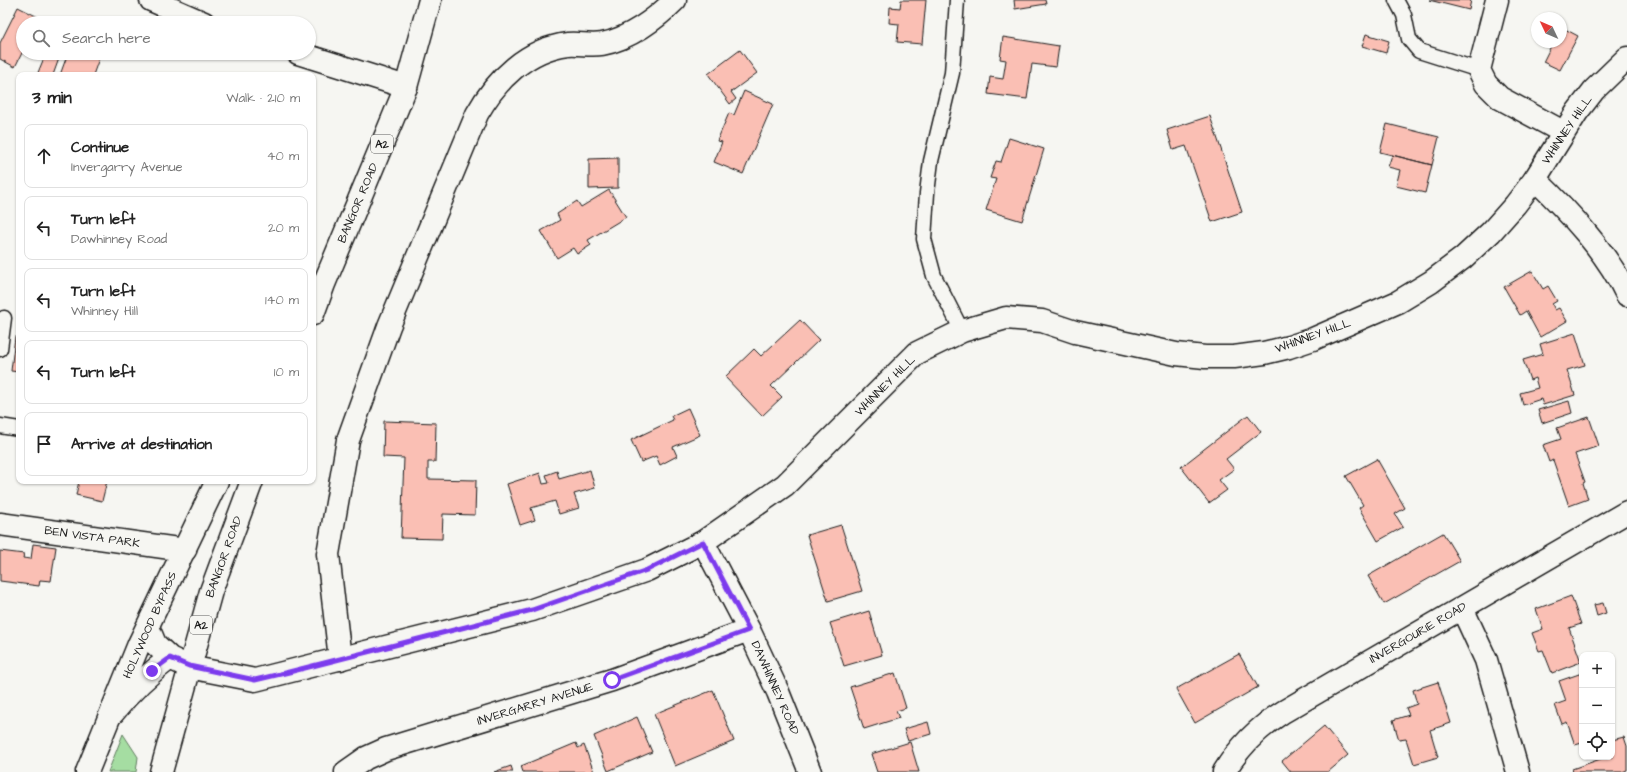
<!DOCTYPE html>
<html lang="en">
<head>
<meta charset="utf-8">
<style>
	:root { --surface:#fff; --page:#f2f2f2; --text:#222; --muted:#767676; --line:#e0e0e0 }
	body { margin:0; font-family:"Architects Daughter",sans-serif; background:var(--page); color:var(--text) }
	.controls { position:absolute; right:12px; bottom:12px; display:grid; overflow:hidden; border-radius:8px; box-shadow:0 1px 3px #0004 }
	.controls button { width:36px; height:36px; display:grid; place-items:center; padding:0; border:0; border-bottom:1px solid var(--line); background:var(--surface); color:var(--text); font:20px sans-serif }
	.compass { position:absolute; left:1531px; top:12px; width:36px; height:36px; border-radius:50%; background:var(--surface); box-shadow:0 1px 3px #0004; rotate:314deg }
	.stop { position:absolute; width:12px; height:12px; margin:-9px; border:3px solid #7c3aed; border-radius:50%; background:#fff }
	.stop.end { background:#7c3aed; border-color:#fff; box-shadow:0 1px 4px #0008 }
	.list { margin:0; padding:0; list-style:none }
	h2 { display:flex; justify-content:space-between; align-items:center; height:52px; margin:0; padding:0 16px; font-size:17px }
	h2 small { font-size:13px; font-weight:400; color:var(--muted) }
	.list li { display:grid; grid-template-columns:26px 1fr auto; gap:12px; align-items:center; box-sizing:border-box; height:64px; margin:0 8px 8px; padding:0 8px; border:1px solid var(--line); border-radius:8px }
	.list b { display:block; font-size:15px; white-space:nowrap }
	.list p { margin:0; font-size:13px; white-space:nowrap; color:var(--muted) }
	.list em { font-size:13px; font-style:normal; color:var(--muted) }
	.icon { flex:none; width:22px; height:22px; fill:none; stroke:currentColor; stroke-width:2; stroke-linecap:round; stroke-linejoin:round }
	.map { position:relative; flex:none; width:1627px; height:772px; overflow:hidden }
	.search { position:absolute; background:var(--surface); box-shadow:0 1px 3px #0004; left:16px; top:16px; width:300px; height:44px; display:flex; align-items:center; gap:10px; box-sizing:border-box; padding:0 14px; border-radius:22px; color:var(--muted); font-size:15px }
	.panel { position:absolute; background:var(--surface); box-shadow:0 1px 3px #0004; left:16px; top:72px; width:300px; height:412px; border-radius:8px }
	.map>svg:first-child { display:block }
	.green { fill:#a5dda2; stroke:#607c5f }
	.building { fill:#fabfb4; stroke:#1c1c1c }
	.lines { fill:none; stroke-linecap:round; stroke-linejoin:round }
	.lane-casing { stroke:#1c1c1c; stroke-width:17 }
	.street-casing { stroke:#1c1c1c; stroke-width:25 }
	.secondary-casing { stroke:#1c1c1c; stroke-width:25 }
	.highway-casing { stroke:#1c1c1c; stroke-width:25 }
	.lane { stroke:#f6f6f2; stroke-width:14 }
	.street { stroke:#f6f6f2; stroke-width:22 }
	.secondary { stroke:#f6f6f2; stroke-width:22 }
	.highway { stroke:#f6f6f2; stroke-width:22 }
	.route { stroke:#7c3aed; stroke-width:5 }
	.labels { text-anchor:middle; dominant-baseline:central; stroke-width:4; stroke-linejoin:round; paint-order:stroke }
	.shield { fill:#f6f6f2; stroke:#5d5d5c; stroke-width:1 }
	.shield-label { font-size:11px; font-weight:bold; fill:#1c1c1c }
	.street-label { font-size:12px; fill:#1c1c1c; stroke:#f6f6f2 }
</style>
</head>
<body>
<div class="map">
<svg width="1627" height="772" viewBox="0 0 1627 772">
	<rect width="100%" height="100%" fill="#f6f6f2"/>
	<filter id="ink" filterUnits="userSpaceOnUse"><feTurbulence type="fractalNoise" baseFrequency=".025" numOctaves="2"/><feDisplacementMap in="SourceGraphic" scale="8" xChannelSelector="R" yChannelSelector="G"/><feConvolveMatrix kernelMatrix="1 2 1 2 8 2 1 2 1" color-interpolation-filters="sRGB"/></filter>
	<g filter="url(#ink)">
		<path class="green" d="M 123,734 L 138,757 L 136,772 L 108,772 Z"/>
		<path class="building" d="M 901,0 L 926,0 L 922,44 L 897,42 L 899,24 L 889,23 L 890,7 L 900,8 Z
			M 1014,0 L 1045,0 L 1046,4 L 1015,9 Z
			M 1429,0 L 1471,0 L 1469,10 Z
			M 18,7 L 50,23 L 23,23 L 23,51 L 15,67 L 0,59 L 0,43 Z
			M 1561,27 L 1578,36 L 1560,70 L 1543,62 L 1553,42 L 1561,42 Z
			M 1366,34 L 1389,41 L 1386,53 L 1362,46 Z
			M 1003,37 L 1059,46 L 1056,67 L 1032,64 L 1027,99 L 988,94 L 990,77 L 1003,79 L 1006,60 L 1000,59 Z
			M 740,50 L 757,73 L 731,92 L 736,99 L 730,104 L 708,74 Z
			M 46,53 L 61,53 L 53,75 L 37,75 Z
			M 68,53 L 101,53 L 93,75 L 60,75 Z
			M 744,91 L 773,104 L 743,174 L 714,162 L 722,142 L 717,141 L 729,113 L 734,115 Z
			M 1210,116 L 1242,212 L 1212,222 L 1186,146 L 1173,150 L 1167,130 Z
			M 1387,124 L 1439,137 L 1432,165 L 1380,152 Z
			M 1009,138 L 1044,149 L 1022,221 L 986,210 L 996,179 L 990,178 L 996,161 L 1001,162 Z
			M 1392,155 L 1432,165 L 1425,193 L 1396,186 L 1400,170 L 1388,167 Z
			M 618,158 L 618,188 L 589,189 L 589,159 Z
			M 609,190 L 626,217 L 588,240 L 591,245 L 577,254 L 573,248 L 557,258 L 541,231 L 560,220 L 557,214 L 577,201 L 581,207 Z
			M 1532,271 L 1543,289 L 1548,286 L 1557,301 L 1552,304 L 1555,310 L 1559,308 L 1567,321 L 1540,337 L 1526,311 L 1520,315 L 1504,287 Z
			M 800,320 L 819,340 L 771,386 L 782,397 L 762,416 L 725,377 L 754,349 L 761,356 Z
			M 1575,333 L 1585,365 L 1567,370 L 1575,395 L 1543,405 L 1541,399 L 1523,405 L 1520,393 L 1538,388 L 1535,378 L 1530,380 L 1523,360 L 1543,354 L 1540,344 Z
			M 15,337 L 19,338 L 19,372 L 11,371 Z
			M 1569,401 L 1572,413 L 1542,423 L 1538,410 Z
			M 688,408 L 700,435 L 673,447 L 677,456 L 660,465 L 656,456 L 641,462 L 631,440 L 673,420 L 671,416 Z
			M 1248,415 L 1261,432 L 1226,459 L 1234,469 L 1219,480 L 1227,490 L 1209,503 L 1181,467 Z
			M 1589,417 L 1599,446 L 1575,454 L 1585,482 L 1583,483 L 1588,499 L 1569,506 L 1553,460 L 1549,462 L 1543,445 L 1561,439 L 1557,428 Z
			M 384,421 L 436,423 L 435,462 L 428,462 L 428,479 L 476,480 L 475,515 L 443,514 L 442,539 L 401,538 L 404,458 L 383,457 Z
			M 1377,459 L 1405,508 L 1395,514 L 1403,527 L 1378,541 L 1359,508 L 1363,505 L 1346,476 Z
			M 590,470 L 595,488 L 574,494 L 579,508 L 559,514 L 555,501 L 531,508 L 535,520 L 520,525 L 507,484 L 540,473 L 543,484 L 549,483 L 546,475 L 557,471 L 559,479 Z
			M 79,481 L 107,481 L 102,501 L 76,495 Z
			M 841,525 L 862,591 L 828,601 L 807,535 Z
			M 1443,533 L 1460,561 L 1384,604 L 1368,576 Z
			M 33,544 L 56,547 L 51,581 L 40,580 L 39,586 L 0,581 L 0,551 L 24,554 L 23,558 L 31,559 Z
			M 1571,596 L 1581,624 L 1569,628 L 1581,662 L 1552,673 L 1543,650 L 1539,651 L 1532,633 L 1543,629 L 1536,609 Z
			M 1603,603 L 1606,613 L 1597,616 L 1594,605 Z
			M 869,611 L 882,655 L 844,666 L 830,623 Z
			M 1239,654 L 1258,687 L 1195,723 L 1176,689 Z
			M 895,673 L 906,708 L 896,711 L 899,718 L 864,729 L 850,687 Z
			M 1582,673 L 1582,743 L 1575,745 L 1567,722 L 1562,724 L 1555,705 L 1566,701 L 1559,681 Z
			M 1438,682 L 1451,723 L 1430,730 L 1438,757 L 1414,764 L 1406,739 L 1399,740 L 1393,720 L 1409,715 L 1406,708 L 1417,704 L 1413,690 Z
			M 713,690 L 734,741 L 675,766 L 654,714 Z
			M 637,717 L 652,752 L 608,771 L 594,736 Z
			M 928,722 L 931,734 L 908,741 L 904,729 Z
			M 1324,726 L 1348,755 L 1328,772 L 1291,772 L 1282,761 Z
			M 1624,737 L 1627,746 L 1627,770 L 1622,772 L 1573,772 L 1572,769 L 1606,757 L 1612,757 L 1612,740 Z
			M 910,742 L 919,772 L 877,772 L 871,754 Z
			M 576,743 L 578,748 L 584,745 L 594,772 L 523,772 L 521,766 Z
			M 511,766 L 513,772 L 494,772 Z"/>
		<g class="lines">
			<defs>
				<path id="lane" d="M 957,0 L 952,73 L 931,161 L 927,193 L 924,239 L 934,276 L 962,331
					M 1396,0 L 1404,15 L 1409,39 L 1419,51 L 1479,70
					M 0,349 L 4,318
					M 0,426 L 19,429"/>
				<path id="street" d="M 151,0 L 204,23
					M 1497,0 L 1479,70 L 1486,84 L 1500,98 L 1563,132
					M 298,53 L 406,87
					M 1535,179 C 1569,212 1607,252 1627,295
					M 0,524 L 185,550
					M 703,542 L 749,630 L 778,692 L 810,772
					M 1462,608 L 1486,660 L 1518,772
					M 340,659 L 328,554 L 348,440 L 389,326 L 477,114 C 496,80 527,49 568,44 C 579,43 591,46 602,44 C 629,39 656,19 675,0
					M 346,772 L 366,758 L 386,749 L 612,680 L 749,630
					M 1224,772 C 1239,747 1259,727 1283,712 L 1627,512"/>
				<path id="secondary" d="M 148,627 L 155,644 L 170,658 L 189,667 L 255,680 L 532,610 L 647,570 L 703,542 L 785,485 L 917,353 L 962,331 L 1006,318 L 1042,321 L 1075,332 L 1176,354 L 1205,357 L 1234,357 L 1264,353 L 1289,347 L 1313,339 L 1398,302 L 1431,282 L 1463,258 L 1491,232 L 1515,205 L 1535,179 L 1577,112 L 1594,90 L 1627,58
					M 113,713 C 130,692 148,674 170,658"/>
				<path id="highway" d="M 313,314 L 324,284 L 406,87 L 430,0
					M 87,772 L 139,644 L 217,481
					M 161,772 L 211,591 L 252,481"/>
			</defs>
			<use href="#lane" class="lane-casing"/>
			<use href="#street" class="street-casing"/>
			<use href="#secondary" class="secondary-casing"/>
			<use href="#highway" class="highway-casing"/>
			<use href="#lane" class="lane"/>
			<use href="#street" class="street"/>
			<use href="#secondary" class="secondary"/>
			<use href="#highway" class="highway"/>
		</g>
	</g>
	<g class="lines" filter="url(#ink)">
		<path class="route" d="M 152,671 L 170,658 L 189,666 L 255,680 L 289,672 L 532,610 L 647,570 L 703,542 L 749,630 L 612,680"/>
	</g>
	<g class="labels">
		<g class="shield">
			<rect x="371" y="135" width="22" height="18" rx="3"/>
			<rect x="190" y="616" width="22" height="18" rx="3"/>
		</g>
		<g class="shield-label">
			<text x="382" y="144">A2</text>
			<text x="201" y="625">A2</text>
		</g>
		<g class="street-label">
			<text transform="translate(1567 130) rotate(-56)">WHINNEY HILL</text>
			<text transform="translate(358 203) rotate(-67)">BANGOR ROAD</text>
			<text transform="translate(1313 336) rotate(-20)">WHINNEY HILL</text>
			<text transform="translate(885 386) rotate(-45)">WHINNEY HILL</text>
			<text transform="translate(92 537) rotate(8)">BEN VISTA PARK</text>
			<text transform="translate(224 557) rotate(-70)">BANGOR ROAD</text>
			<text transform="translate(150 625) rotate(-66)">HOLYWOOD BYPASS</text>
			<text transform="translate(1418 633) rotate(-30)">INVERGOURIE ROAD</text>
			<text transform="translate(775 688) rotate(66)">DAWHINNEY ROAD</text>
			<text transform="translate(535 704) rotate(-17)">INVERGARRY AVENUE</text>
		</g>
	</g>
</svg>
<div class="controls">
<button>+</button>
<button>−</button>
<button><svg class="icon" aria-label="locate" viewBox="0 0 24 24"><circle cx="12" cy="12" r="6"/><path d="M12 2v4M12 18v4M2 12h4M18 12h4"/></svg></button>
</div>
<svg class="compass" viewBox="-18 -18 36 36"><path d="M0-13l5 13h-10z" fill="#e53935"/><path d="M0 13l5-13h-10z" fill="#767676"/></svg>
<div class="stop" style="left:612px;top:680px"></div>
<div class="stop end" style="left:152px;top:671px"></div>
<div class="search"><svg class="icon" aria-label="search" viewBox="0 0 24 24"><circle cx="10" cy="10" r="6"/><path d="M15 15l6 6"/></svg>Search here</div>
<section class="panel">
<h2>3 min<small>Walk · 210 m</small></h2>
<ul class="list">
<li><svg class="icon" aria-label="ahead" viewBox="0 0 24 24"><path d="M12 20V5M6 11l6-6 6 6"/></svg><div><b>Continue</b><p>Invergarry Avenue</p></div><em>40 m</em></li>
<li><svg class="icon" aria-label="left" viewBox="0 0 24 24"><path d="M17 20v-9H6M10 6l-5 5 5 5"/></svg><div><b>Turn left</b><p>Dawhinney Road</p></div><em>20 m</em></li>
<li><svg class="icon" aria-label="left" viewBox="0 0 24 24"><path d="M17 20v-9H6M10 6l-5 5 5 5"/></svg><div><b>Turn left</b><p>Whinney Hill</p></div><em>140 m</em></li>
<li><svg class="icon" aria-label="left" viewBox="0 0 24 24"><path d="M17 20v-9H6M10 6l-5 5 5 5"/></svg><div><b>Turn left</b></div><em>10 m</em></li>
<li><svg class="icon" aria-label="arrive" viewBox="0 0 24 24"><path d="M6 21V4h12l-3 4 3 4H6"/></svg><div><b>Arrive at destination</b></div></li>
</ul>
</section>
</div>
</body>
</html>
